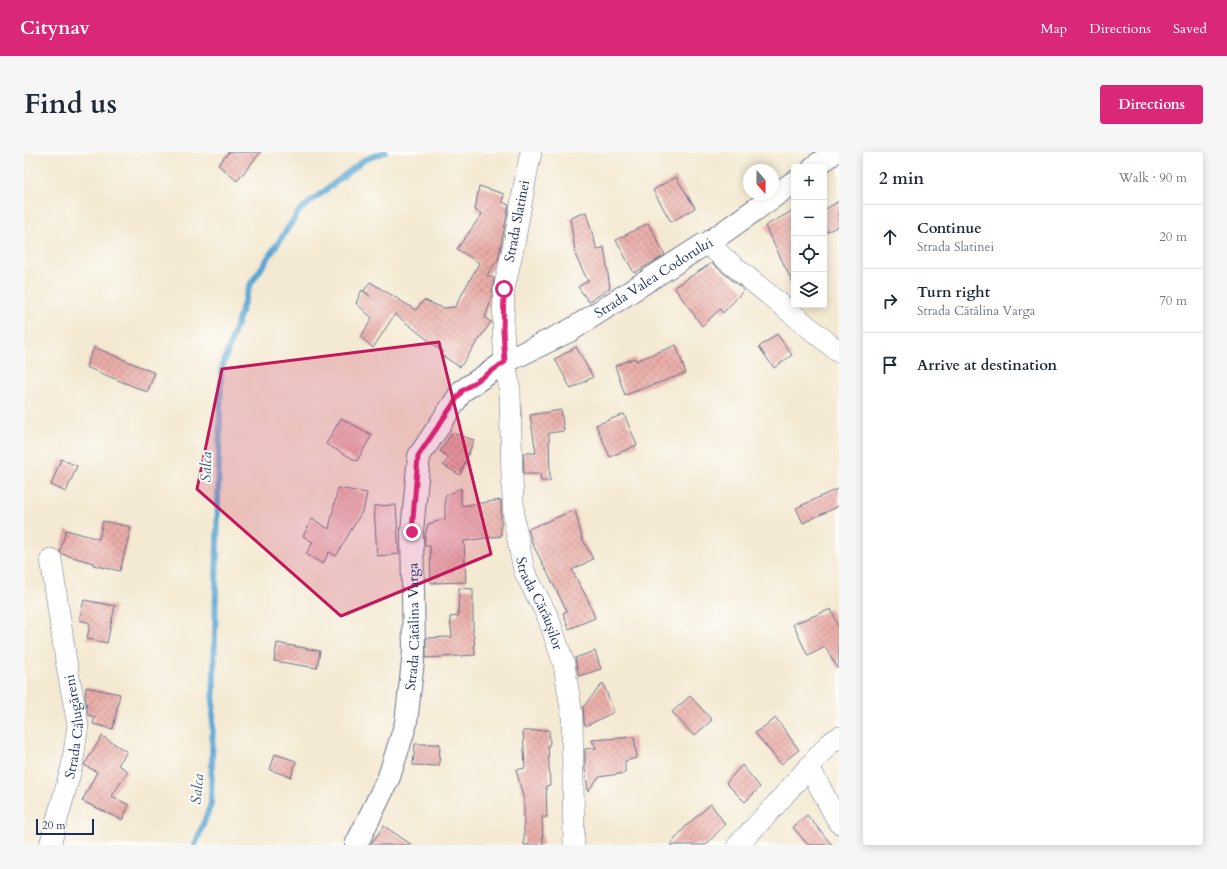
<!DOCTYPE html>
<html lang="en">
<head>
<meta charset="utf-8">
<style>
	:root { --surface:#fff; --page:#f6f6f7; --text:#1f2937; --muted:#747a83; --line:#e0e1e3; --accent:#db2777 }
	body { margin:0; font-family:Cardo,serif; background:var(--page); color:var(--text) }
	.controls { position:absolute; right:12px; top:12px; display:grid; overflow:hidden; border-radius:4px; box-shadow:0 2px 10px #0003 }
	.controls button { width:36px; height:36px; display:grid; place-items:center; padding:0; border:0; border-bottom:1px solid var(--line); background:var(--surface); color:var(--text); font:20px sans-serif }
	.compass { position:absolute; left:719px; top:12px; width:36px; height:36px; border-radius:50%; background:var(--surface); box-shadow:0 2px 10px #0003; rotate:160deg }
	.scale { position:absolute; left:12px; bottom:10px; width:58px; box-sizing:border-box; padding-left:4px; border:2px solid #1b2f5e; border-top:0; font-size:11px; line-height:14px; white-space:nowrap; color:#1b2f5e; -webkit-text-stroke:3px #fdfcf7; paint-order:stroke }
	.stop { position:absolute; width:12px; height:12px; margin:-9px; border:3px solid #db2777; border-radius:50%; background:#fff }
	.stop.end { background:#db2777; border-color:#fff; box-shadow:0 1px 4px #0008 }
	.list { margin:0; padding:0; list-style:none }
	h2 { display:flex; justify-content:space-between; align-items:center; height:52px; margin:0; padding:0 16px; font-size:17px }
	h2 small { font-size:13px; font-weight:400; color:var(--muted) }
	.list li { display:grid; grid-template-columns:26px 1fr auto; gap:12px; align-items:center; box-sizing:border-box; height:64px; padding:0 16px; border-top:1px solid var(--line) }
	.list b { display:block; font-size:15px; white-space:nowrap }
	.list p { margin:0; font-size:13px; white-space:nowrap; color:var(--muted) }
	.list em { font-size:13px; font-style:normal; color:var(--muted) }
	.icon { flex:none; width:22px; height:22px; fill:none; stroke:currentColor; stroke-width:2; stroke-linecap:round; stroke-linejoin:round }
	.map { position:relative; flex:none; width:815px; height:693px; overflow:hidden; border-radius:4px }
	header { display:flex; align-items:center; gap:24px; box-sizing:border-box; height:56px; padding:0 20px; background:var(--accent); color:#fff }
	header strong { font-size:19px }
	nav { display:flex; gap:22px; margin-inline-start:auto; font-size:14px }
	.intro { display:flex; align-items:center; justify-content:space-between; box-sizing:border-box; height:96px; padding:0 24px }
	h1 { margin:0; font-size:28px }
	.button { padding:10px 18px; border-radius:4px; background:var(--accent); color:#fff; font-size:14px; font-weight:700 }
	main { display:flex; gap:24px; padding:0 24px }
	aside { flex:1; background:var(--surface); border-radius:4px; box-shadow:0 2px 10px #0003 }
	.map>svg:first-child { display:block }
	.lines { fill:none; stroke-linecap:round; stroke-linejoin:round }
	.stream { stroke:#5ca7d4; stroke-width:6 }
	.building { fill:url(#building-cross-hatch) }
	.minor-casing { stroke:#677087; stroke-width:22 }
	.secondary-casing { stroke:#677087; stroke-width:24 }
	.minor { stroke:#fff; stroke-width:21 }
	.secondary { stroke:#fff; stroke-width:22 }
	.route { stroke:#db2777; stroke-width:5 }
	.marked { fill:#c2185b; fill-opacity:0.2; stroke:#c2185b; stroke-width:3; stroke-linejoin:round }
	.labels { text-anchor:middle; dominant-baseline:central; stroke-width:4; stroke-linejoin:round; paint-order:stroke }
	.street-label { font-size:14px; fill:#1b2f5e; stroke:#fdfcf7 }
	.water-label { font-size:15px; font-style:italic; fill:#325987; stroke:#fdfcf7 }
</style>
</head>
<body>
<header>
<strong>Citynav</strong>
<nav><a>Map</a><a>Directions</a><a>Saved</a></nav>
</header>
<div class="intro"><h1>Find us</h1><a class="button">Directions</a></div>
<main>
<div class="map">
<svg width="815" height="693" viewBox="0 0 815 693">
	<defs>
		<pattern id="building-cross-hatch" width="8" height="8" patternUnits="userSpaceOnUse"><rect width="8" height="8" fill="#eaada8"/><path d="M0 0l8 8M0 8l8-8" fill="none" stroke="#c89593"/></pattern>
	</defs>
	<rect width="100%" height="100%" fill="#fdfcf7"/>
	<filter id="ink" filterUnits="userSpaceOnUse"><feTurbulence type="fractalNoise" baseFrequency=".025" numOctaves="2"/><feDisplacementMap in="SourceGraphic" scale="8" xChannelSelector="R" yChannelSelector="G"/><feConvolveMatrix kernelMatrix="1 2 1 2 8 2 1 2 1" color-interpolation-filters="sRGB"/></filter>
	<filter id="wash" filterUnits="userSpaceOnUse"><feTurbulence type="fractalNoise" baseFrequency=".012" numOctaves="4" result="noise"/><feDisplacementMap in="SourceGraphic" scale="16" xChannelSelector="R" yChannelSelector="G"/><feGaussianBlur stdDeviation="0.9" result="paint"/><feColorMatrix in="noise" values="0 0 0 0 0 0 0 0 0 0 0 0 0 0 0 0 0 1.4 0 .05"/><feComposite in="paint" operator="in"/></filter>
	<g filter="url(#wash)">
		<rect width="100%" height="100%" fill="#f4e9d2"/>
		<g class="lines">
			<path class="stream" d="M 171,693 L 187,652 L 197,219 L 226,133 L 276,58 L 340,8 L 361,0"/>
		</g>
		<g id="blocks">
			<path class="building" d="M 205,0 L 237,0 L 213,29 L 194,13 Z
				M 652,25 L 671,56 L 647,70 L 629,38 Z
				M 455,34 L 480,42 L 478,50 L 485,53 L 474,108 L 463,123 L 470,126 L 468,145 L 461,166 L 467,170 L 436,215 L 417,203 L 419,200 L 371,162 L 349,196 L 337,185 L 348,166 L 332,151 L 338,138 L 346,144 L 340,139 L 346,130 L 392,158 L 400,148 L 419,156 L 431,155 L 455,111 L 433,97 L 458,62 L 451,58 Z
				M 815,49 L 815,74 L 800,81 L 800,58 Z
				M 770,58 L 770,133 L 741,74 Z
				M 562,60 L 573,98 L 580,95 L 586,136 L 565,150 L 554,135 L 564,129 L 552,105 L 546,66 Z
				M 624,71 L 641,103 L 610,121 L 592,88 Z
				M 688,111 L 720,138 L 699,161 L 696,157 L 678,174 L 650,135 Z
				M 753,182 L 768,203 L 750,216 L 735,195 Z
				M 652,193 L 662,221 L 601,243 L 591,214 L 611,206 L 612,209 Z
				M 70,195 L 131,221 L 123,240 L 62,215 Z
				M 552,195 L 569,225 L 547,237 L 531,207 Z
				M 537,258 L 540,279 L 525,281 L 526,329 L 517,329 L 516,322 L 500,322 L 499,301 L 512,301 L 506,263 Z
				M 600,262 L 613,293 L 586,305 L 572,273 Z
				M 317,266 L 348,283 L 333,309 L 302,292 Z
				M 428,281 L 450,288 L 436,323 L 419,313 L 425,306 L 416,299 Z
				M 37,307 L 53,314 L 42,340 L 27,333 Z
				M 314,336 L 343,341 L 340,356 L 312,404 L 305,400 L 299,412 L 282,402 L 289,390 L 279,384 L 288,367 L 305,377 Z
				M 437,336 L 437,354 L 477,348 L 477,384 L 440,389 L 442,430 L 407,431 L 406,394 L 401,394 L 401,384 L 404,372 L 421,367 L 421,344 Z
				M 815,336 L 815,354 L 779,371 L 772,356 Z
				M 372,353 L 375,402 L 353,404 L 350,354 Z
				M 551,358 L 558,386 L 569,407 L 548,418 L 564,448 L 571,466 L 545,477 L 539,461 L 543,459 L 508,391 L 504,377 Z
				M 79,369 L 107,375 L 96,419 L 69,413 L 69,411 L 38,402 L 36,399 L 42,378 L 75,387 Z
				M 435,436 L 449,437 L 449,484 L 450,484 L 451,503 L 402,506 L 402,486 L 428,485 L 426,465 L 434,464 Z
				M 60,448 L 91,454 L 83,491 L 63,487 L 66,471 L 55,468 Z
				M 807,457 L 815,476 L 815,518 L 801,495 L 784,504 L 769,472 Z
				M 253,491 L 296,499 L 293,516 L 250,509 Z
				M 571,499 L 577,517 L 555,524 L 551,506 Z
				M 579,531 L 590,560 L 562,574 L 560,570 L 559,555 Z
				M 62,535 L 96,542 L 89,577 L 69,572 L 71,565 L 64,563 L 61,543 Z
				M 666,544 L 688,568 L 670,584 L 648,560 Z
				M 752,566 L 775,598 L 757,612 L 731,581 Z
				M 525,578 L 526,592 L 524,593 L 526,633 L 522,634 L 523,665 L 518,665 L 519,693 L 500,693 L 500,648 L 492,618 L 501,616 L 499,579 Z
				M 78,584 L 103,600 L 94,613 L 104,619 L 88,644 L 105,653 L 98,668 L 58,649 L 73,620 L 60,613 Z
				M 610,585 L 613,606 L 601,609 L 601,621 L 575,625 L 564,639 L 561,617 L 561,597 L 572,596 L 568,588 Z
				M 391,592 L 416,592 L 415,614 L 389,613 Z
				M 251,602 L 272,609 L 267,625 L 246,618 Z
				M 718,613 L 736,635 L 721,650 L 702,631 Z
				M 687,652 L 701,672 L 682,693 L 646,693 L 662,674 Z
				M 783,663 L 808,693 L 784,693 L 769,675 Z
				M 360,674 L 388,693 L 346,693 Z"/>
		</g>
	</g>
	<g filter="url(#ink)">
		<use href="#blocks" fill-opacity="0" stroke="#677087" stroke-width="1"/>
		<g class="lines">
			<defs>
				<g id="minor">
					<path id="s1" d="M 507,0 L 502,24 L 491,87 L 480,137 L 479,178 L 481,210 L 486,239 L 488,327 L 490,368 L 500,419 L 524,465 L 540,512 L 548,563 L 550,693"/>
					<path d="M 683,92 L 815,200"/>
					<path d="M 785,615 L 815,671"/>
					<path id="s2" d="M 26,693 L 48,614 L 54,573 L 42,509 L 27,407"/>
					<path d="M 714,693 L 747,658 L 805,592 L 815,585"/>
				</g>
				<g id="secondary">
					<path d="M 790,15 L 811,0"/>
					<path id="s3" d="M 332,693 L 365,625 L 382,571 L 390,500 L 388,380 L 395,304 L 438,239 L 481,210 L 547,178 L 679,93 L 683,92 L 770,30"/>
				</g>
			</defs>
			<use href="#minor" class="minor-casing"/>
			<use href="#secondary" class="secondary-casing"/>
			<use href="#minor" class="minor"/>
			<use href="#secondary" class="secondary"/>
		</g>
	</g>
	<g class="lines" filter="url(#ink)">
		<path class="route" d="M 388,380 L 394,304 L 438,239 L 481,210 L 479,178 L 480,137"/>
	</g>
	<path class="marked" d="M 415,190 L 467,402 L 317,464 L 173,337 L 198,217 Z"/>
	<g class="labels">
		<g class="street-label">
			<text transform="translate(493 69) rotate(-79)">Strada Slatinei</text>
			<text stroke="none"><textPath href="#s3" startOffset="701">Strada Valea Codorului</textPath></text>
			<text stroke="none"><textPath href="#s1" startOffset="459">Strada Cărăușilor</textPath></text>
			<text stroke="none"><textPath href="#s3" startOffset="229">Strada Cătălina Varga</textPath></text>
			<text stroke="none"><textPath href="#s2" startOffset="122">Strada Călugăreni</textPath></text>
		</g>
		<g class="water-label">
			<text transform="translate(182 315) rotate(-89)">Salca</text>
			<text transform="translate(173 637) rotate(-85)">Salca</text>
		</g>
	</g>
</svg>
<div class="controls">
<button>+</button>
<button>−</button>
<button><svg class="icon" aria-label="locate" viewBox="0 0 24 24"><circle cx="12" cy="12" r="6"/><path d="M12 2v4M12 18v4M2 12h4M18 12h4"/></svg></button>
<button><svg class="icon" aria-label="layers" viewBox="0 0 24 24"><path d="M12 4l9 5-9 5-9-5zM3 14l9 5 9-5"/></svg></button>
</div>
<svg class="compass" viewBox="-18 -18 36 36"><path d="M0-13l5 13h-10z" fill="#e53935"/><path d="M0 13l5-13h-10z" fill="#747a83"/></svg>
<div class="scale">20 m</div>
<div class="stop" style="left:480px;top:137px"></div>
<div class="stop end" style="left:388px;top:380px"></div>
</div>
<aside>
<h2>2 min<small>Walk · 90 m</small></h2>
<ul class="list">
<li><svg class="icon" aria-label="ahead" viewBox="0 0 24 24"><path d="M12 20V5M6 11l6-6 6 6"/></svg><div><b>Continue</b><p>Strada Slatinei</p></div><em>20 m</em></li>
<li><svg class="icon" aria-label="right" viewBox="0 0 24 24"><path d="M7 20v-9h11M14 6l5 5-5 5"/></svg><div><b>Turn right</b><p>Strada Cătălina Varga</p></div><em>70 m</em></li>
<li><svg class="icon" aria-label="arrive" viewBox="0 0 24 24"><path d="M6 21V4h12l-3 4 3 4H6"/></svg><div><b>Arrive at destination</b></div></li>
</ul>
</aside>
</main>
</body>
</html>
